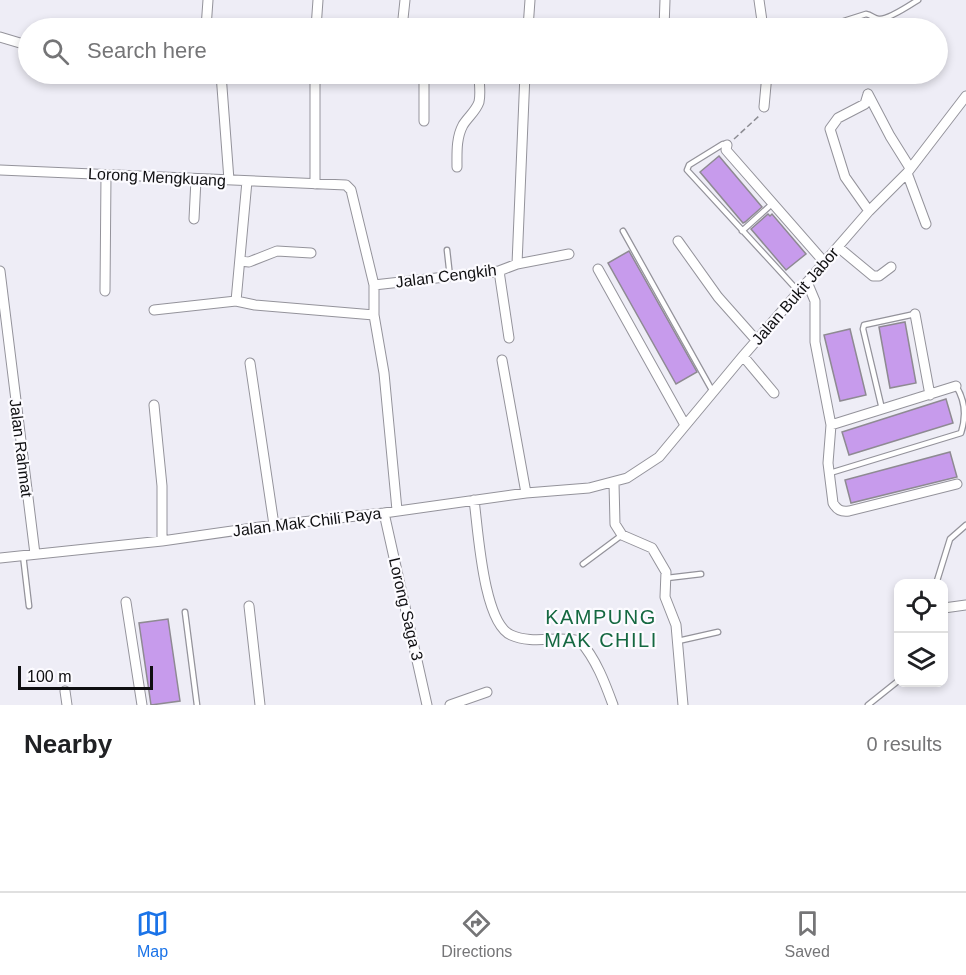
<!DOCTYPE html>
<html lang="en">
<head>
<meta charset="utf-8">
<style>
	:root { --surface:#fff; --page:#f6f6f6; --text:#202124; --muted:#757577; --line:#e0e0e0; --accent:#1a73e8 }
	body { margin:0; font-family:Arial,sans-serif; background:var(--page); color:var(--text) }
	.controls { position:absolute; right:18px; bottom:18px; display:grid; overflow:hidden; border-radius:12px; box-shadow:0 3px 9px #0003 }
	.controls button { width:54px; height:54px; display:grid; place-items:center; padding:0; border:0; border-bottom:2px solid var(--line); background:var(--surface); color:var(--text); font:30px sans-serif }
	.scale { position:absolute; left:18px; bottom:15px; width:135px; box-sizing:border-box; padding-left:6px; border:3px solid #0f0f11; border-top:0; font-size:16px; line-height:21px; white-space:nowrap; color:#0f0f11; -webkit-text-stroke:4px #fcfbff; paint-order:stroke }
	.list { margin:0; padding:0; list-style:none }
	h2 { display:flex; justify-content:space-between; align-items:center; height:78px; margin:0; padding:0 24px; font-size:26px }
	h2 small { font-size:20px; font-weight:400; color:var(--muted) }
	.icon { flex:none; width:33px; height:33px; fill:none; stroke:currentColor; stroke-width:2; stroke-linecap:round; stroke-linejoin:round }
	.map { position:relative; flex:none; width:966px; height:705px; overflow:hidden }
	.search { position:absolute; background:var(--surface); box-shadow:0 3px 9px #0003; left:18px; right:18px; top:18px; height:66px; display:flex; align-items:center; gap:15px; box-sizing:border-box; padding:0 21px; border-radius:33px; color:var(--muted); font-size:22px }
	.sheet { height:186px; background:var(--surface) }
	nav { display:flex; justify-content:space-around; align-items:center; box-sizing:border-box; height:84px; border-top:2px solid var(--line); background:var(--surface); font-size:16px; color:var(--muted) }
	nav a { display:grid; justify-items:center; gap:3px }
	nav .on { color:var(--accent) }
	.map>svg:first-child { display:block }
	.building { fill:#c79bec; stroke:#8e8a92; stroke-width:1.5 }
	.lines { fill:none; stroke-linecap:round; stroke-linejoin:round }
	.lane-casing { stroke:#94939b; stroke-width:7 }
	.street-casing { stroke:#94939b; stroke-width:11 }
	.path { stroke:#8c8c92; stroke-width:1.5; stroke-dasharray:6 3; stroke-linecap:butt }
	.lane { stroke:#fff; stroke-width:4.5 }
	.street { stroke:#fff; stroke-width:9 }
	.labels { text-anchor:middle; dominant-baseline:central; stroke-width:4.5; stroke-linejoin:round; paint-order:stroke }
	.street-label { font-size:16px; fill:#0f0f11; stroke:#fcfbff }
	.quarter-label { font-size:20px; letter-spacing:1.5px; fill:#156841; stroke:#fcfbff }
</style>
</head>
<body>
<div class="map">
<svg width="966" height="705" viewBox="0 0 966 705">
	<rect width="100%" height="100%" fill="#eeedf6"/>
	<path class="building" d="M 719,156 L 762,207 L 745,222 L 743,223 L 700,172 Z
		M 768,214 L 770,216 L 772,214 L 806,254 L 786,270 L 751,229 Z
		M 629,251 L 697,372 L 676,384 L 608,263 Z
		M 905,322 L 916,383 L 890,388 L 879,327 Z
		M 850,329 L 866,395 L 840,401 L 824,335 Z
		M 946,399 L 953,423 L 849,455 L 842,432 Z
		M 950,452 L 957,477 L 851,503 L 845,480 Z
		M 168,619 L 180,701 L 151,705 L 139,623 Z"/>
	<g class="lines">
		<defs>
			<path id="lane" d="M 822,28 L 866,14 C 872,15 874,19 879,19 C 888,20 910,5 918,0
				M 727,145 L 723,144 L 689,165 L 687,170 L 799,292
				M 623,231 L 713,392
				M 742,231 L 773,203
				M 447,250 L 450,277
				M 882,409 L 863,329 L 864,325 L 915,314
				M 830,473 L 961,433 C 966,417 965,400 956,386
				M 23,555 L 29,606
				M 583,564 L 622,535
				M 667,578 L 701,574
				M 936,584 L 950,539 L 966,525
				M 185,612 L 197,705
				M 678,641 L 718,632
				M 868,705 L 898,681"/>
			<path id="street" d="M 759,0 L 763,28
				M 206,28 L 208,0
				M 316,28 L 318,0
				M 402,28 L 405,0
				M 528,28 L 530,0
				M 664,28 L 665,0
				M 0,37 L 20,43
				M 221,74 L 229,180
				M 424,74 L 424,121
				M 868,94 L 865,104 L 838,118 L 830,129 L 845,177 L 869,211
				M 868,94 L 890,136 L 910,168
				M 764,107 L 767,74
				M 727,145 L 726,150 L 825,263
				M 457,167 C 457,153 456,138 463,125 C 468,117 476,111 479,102 C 481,93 479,83 479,74
				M 0,170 L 346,185 L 351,190 L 374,285
				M 907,173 L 926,224
				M 247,181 L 236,301 L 255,305 L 374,315
				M 315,184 L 315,74
				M 194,219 L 196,179
				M 678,241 L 718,297 L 757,341
				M 838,247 L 873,276 L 879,276 L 891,267
				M 240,261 L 249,262 L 277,251 L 311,253
				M 517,264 L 569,254
				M 598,269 L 685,425
				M 0,271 L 35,554
				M 499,271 L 509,338
				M 807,282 L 815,301 L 815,342 L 831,425 L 828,463 L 833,503 C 837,510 841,512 849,511 L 957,484
				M 105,291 L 106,175
				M 154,310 L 236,301
				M 915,314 L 930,395
				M 743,356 L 774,393
				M 502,360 L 526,493
				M 250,363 L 274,525
				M 154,405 L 162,486 L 162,541
				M 831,425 L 956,386
				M 614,483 L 615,524 L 622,535 L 652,548 L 666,572 L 665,597 L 676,625 L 683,705
				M 474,500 C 478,528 483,623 511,635 C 533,645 558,635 580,641 C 596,659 605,683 613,705
				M 397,510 L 384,373 L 374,315 L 374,285 L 499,271 L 517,264 L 525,74
				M 384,513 L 427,705
				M 0,558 L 162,541 L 274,525 L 384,513 L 526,493 L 589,488 L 627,478 L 659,457 L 743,356 L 869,211 L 907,173 L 966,96
				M 126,602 L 142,705
				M 249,606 L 260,705
				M 944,608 L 966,605
				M 65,691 L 67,705
				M 450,705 L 487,692"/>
		</defs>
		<use href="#lane" class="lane-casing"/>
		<use href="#street" class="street-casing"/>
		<path class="path" d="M 734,139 L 759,116"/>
		<use href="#lane" class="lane"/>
		<use href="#street" class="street"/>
	</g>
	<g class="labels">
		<g class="street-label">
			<text transform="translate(157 177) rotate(3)">Lorong Mengkuang</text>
			<text transform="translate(446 276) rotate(-7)">Jalan Cengkih</text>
			<text transform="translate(795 296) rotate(-49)">Jalan Bukit Jabor</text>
			<text transform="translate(21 448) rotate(83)">Jalan Rahmat</text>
			<text transform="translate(307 522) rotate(-7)">Jalan Mak Chili Paya</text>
			<text transform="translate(406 609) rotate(77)">Lorong Saga 3</text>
		</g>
		<g class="quarter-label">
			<text x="601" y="617">KAMPUNG<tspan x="601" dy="23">MAK CHILI</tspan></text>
		</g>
	</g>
</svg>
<div class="controls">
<button><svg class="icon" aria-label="locate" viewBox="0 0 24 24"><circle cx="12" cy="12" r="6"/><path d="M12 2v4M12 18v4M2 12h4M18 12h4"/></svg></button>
<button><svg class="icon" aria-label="layers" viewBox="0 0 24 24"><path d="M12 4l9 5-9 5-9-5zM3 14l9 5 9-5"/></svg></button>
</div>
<div class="scale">100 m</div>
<div class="search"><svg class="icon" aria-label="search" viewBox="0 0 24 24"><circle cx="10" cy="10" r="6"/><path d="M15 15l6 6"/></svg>Search here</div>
</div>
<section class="sheet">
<h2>Nearby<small>0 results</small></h2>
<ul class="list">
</ul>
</section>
<nav>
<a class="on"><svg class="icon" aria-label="map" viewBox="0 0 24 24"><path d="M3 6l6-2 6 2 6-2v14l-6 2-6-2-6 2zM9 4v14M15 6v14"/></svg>Map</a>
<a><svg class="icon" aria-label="directions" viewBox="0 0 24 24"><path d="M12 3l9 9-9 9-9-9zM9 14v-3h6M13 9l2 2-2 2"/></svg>Directions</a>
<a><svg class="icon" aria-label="saved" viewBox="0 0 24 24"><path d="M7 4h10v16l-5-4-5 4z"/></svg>Saved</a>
</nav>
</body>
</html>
